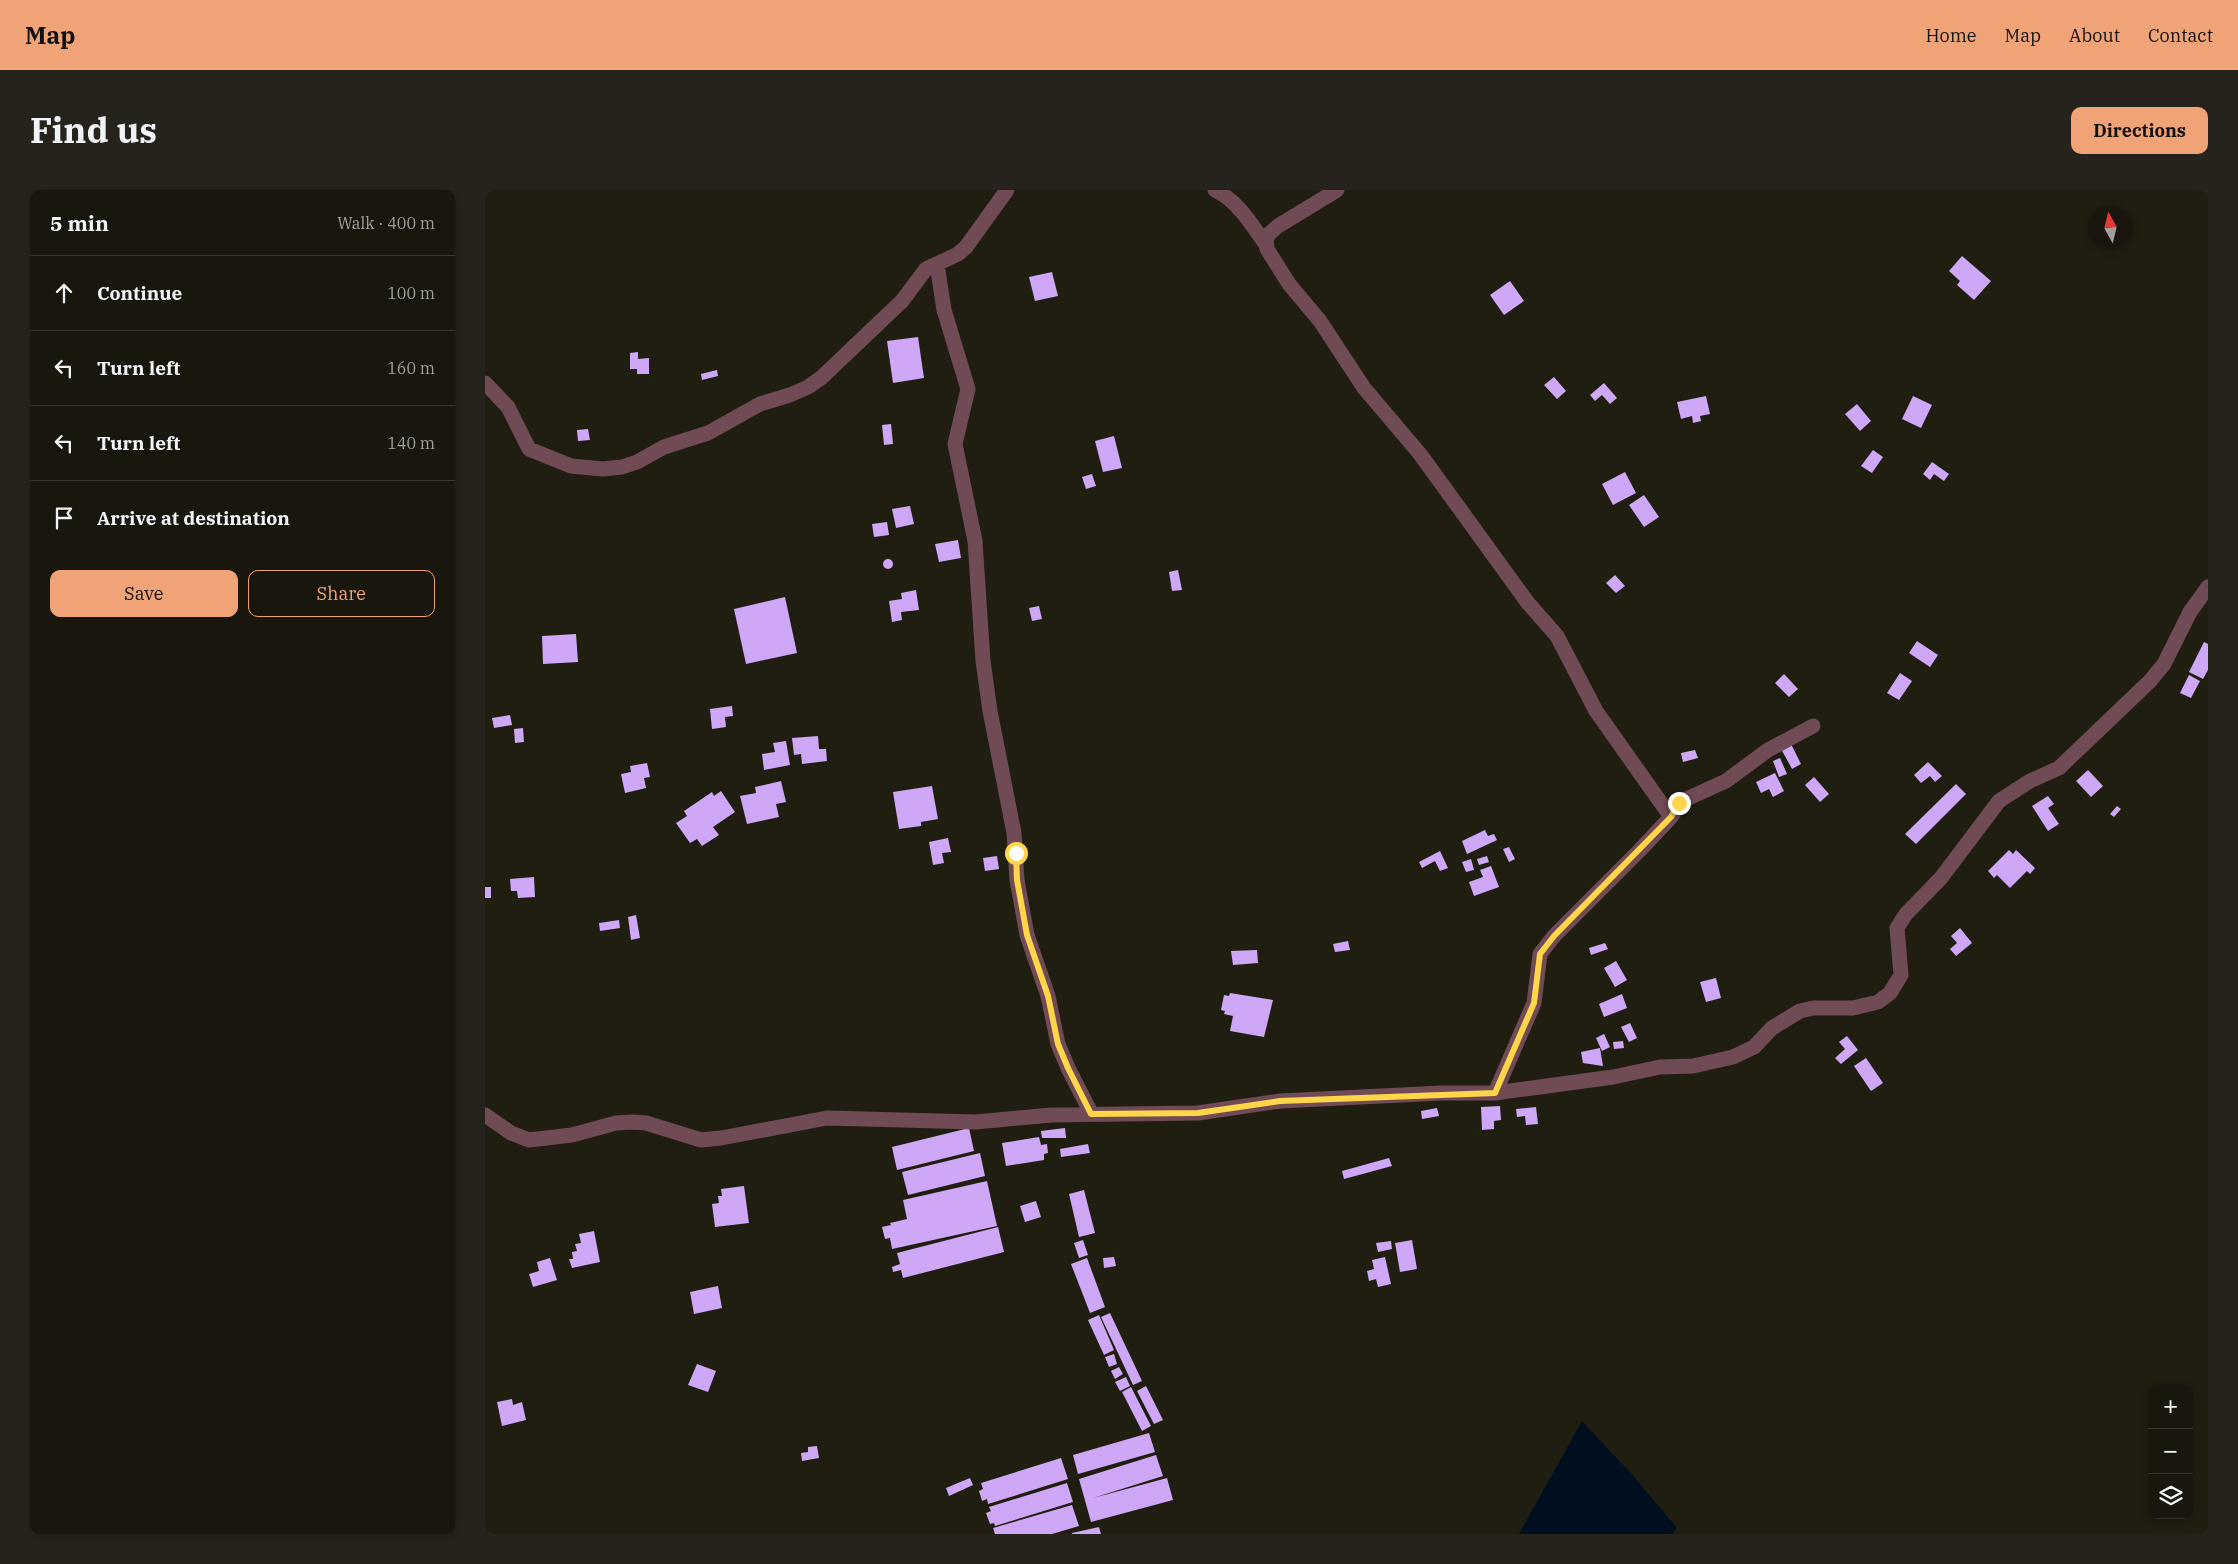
<!DOCTYPE html>
<html lang="en">
<head>
<meta charset="utf-8">
<style>
	:root { --surface:#18160d; --page:#25231b; --text:#f1f3f6; --muted:#9f9f9d; --line:#36352e; --accent:#efa377 }
	body { margin:0; font-family:"IBM Plex Serif",serif; background:var(--page); color:var(--text) }
	.controls { position:absolute; right:15px; bottom:15px; display:grid; overflow:hidden; border-radius:10px; box-shadow:0 2px 8px #0003 }
	.controls button { width:45px; height:45px; display:grid; place-items:center; padding:0; border:0; border-bottom:1px solid var(--line); background:var(--surface); color:var(--text); font:25px sans-serif }
	.compass { position:absolute; left:1603px; top:15px; width:45px; height:45px; border-radius:50%; background:var(--surface); box-shadow:0 2px 8px #0003; rotate:352deg }
	.stop { position:absolute; width:15px; height:15px; margin:-11px; border:4px solid #ffd54a; border-radius:50%; background:#fff }
	.stop.end { background:#ffd54a; border-color:#fff; box-shadow:0 1px 5px #0008 }
	.list { margin:0; padding:0; list-style:none }
	h2 { display:flex; justify-content:space-between; align-items:center; height:65px; margin:0; padding:0 20px; font-size:21px }
	h2 small { font-size:16px; font-weight:400; color:var(--muted) }
	.list li { display:grid; grid-template-columns:32px 1fr auto; gap:15px; align-items:center; box-sizing:border-box; height:75px; padding:0 20px; border-top:1px solid var(--line) }
	.list b { display:block; font-size:19px; white-space:nowrap }
	.list em { font-size:16px; font-style:normal; color:var(--muted) }
	.actions { display:flex; gap:10px; padding:15px 20px }
	.actions a { flex:1; padding:11px 0; border:1px solid var(--accent); border-radius:10px; text-align:center; font-size:18px; color:var(--accent) }
	.actions .main { background:var(--accent); color:#111 }
	.icon { flex:none; width:28px; height:28px; fill:none; stroke:currentColor; stroke-width:2; stroke-linecap:round; stroke-linejoin:round }
	.map { position:relative; flex:none; width:1723px; height:1344px; overflow:hidden; border-radius:10px }
	header { display:flex; align-items:center; gap:30px; box-sizing:border-box; height:70px; padding:0 25px; background:var(--accent); color:#111 }
	header strong { font-size:24px }
	nav { display:flex; gap:28px; margin-inline-start:auto; font-size:18px }
	.intro { display:flex; align-items:center; justify-content:space-between; box-sizing:border-box; height:120px; padding:0 30px }
	h1 { margin:0; font-size:35px }
	.button { padding:12px 22px; border-radius:10px; background:var(--accent); color:#111; font-size:18px; font-weight:700 }
	main { display:flex; gap:30px; padding:0 30px }
	aside { flex:1; background:var(--surface); border-radius:10px; box-shadow:0 2px 8px #0003 }
	.map>svg:first-child { display:block }
	.water { fill:#000f1f }
	.building { fill:#cea7f7 }
	.lines { fill:none; stroke-linecap:round; stroke-linejoin:round }
	.street { stroke:#704a54; stroke-width:15 }
	.route { stroke:#ffd54a; stroke-width:6 }
</style>
</head>
<body>
<header>
<strong>Map</strong>
<nav><a>Home</a><a>Map</a><a>About</a><a>Contact</a></nav>
</header>
<div class="intro"><h1>Find us</h1><a class="button">Directions</a></div>
<main>
<aside>
<h2>5 min<small>Walk · 400 m</small></h2>
<ul class="list">
<li><svg class="icon" aria-label="ahead" viewBox="0 0 24 24"><path d="M12 20V5M6 11l6-6 6 6"/></svg><div><b>Continue</b></div><em>100 m</em></li>
<li><svg class="icon" aria-label="left" viewBox="0 0 24 24"><path d="M17 20v-9H6M10 6l-5 5 5 5"/></svg><div><b>Turn left</b></div><em>160 m</em></li>
<li><svg class="icon" aria-label="left" viewBox="0 0 24 24"><path d="M17 20v-9H6M10 6l-5 5 5 5"/></svg><div><b>Turn left</b></div><em>140 m</em></li>
<li><svg class="icon" aria-label="arrive" viewBox="0 0 24 24"><path d="M6 21V4h12l-3 4 3 4H6"/></svg><div><b>Arrive at destination</b></div></li>
</ul>
<div class="actions"><a class="main">Save</a><a>Share</a></div>
</aside>
<div class="map">
<svg width="1723" height="1344" viewBox="0 0 1723 1344">
	<rect width="100%" height="100%" fill="#201e11"/>
	<path class="water" d="M 1097,1231 L 1151,1289 L 1192,1338 L 1187,1344 L 1034,1344 Z"/>
	<path class="building" d="M 1477,66 L 1506,91 L 1489,110 L 1472,95 L 1475,91 L 1464,81 Z
		M 567,82 L 573,106 L 550,111 L 544,87 Z
		M 1025,91 L 1039,111 L 1019,125 L 1005,105 Z
		M 433,147 L 439,188 L 408,193 L 402,151 Z
		M 153,162 L 153,169 L 164,168 L 164,184 L 152,184 L 152,179 L 145,179 L 145,163 Z
		M 232,180 L 233,186 L 217,190 L 216,184 Z
		M 1069,187 L 1081,201 L 1072,209 L 1059,195 Z
		M 1119,193 L 1132,208 L 1125,214 L 1117,205 L 1110,211 L 1105,205 Z
		M 1221,206 L 1225,224 L 1215,226 L 1216,231 L 1208,233 L 1207,226 L 1196,229 L 1192,212 Z
		M 1428,206 L 1447,215 L 1436,238 L 1417,229 Z
		M 1372,214 L 1386,231 L 1375,241 L 1360,224 Z
		M 406,234 L 408,254 L 399,255 L 397,235 Z
		M 103,239 L 105,250 L 93,251 L 92,240 Z
		M 629,246 L 637,278 L 618,282 L 610,251 Z
		M 1388,260 L 1398,267 L 1387,283 L 1376,276 Z
		M 1447,272 L 1464,284 L 1459,291 L 1449,284 L 1445,290 L 1438,284 Z
		M 1140,282 L 1151,303 L 1128,315 L 1117,294 Z
		M 607,284 L 611,296 L 601,299 L 597,287 Z
		M 1159,305 L 1174,327 L 1159,337 L 1144,315 Z
		M 425,316 L 429,334 L 411,338 L 407,319 Z
		M 402,332 L 404,345 L 389,347 L 387,334 Z
		M 473,350 L 476,368 L 454,372 L 450,354 Z
		M398 374a5 5 0 1 1 10 0a5 5 0 1 1-10 0Z
		M 693,380 L 697,400 L 687,401 L 684,382 Z
		M 1130,385 L 1140,396 L 1131,403 L 1121,393 Z
		M 431,400 L 434,420 L 416,422 L 417,430 L 407,432 L 404,411 L 417,409 L 416,403 Z
		M 300,407 L 312,463 L 261,474 L 249,419 Z
		M 554,416 L 557,429 L 547,431 L 544,418 Z
		M 91,444 L 93,472 L 58,474 L 57,446 Z
		M 1432,451 L 1453,465 L 1445,477 L 1424,463 Z
		M 1719,452 L 1723,454 L 1723,480 L 1718,489 L 1704,482 Z
		M 1415,483 L 1427,491 L 1414,510 L 1402,503 Z
		M 1299,484 L 1313,499 L 1304,507 L 1290,493 Z
		M 1704,485 L 1715,491 L 1706,508 L 1695,503 Z
		M 247,516 L 248,526 L 240,527 L 241,537 L 227,539 L 225,519 Z
		M 25,525 L 27,535 L 9,538 L 7,528 Z
		M 38,538 L 39,552 L 30,553 L 29,539 Z
		M 333,546 L 334,559 L 341,559 L 342,571 L 317,574 L 316,564 L 309,565 L 307,548 Z
		M 301,551 L 305,575 L 279,580 L 277,564 L 290,562 L 288,553 Z
		M 1305,552 L 1316,574 L 1307,579 L 1295,557 Z
		M 1210,560 L 1213,568 L 1198,572 L 1196,563 Z
		M 1295,568 L 1302,584 L 1294,587 L 1288,571 Z
		M 1443,572 L 1457,586 L 1450,592 L 1445,586 L 1436,593 L 1429,585 Z
		M 162,573 L 165,587 L 159,588 L 161,598 L 140,603 L 136,584 L 146,582 L 145,576 Z
		M 1603,580 L 1618,596 L 1606,607 L 1591,591 Z
		M 1290,583 L 1299,601 L 1288,607 L 1284,599 L 1276,603 L 1271,592 Z
		M 1329,587 L 1344,604 L 1335,612 L 1320,595 Z
		M 296,591 L 301,612 L 291,614 L 294,627 L 262,634 L 255,606 L 271,603 L 270,597 Z
		M 1471,594 L 1481,604 L 1431,654 L 1420,644 Z
		M 447,596 L 453,629 L 436,632 L 436,636 L 414,639 L 408,602 Z
		M 236,601 L 250,622 L 228,637 L 234,645 L 217,656 L 212,649 L 205,653 L 191,633 L 202,626 L 199,621 L 227,602 L 229,606 Z
		M 1563,606 L 1569,614 L 1563,618 L 1574,634 L 1563,641 L 1547,616 Z
		M 1632,616 L 1636,619 L 1629,627 L 1625,624 Z
		M 1000,640 L 1003,646 L 1009,644 L 1012,650 L 982,664 L 977,651 Z
		M 463,648 L 466,662 L 457,663 L 459,673 L 448,675 L 444,652 Z
		M 1024,657 L 1030,669 L 1024,672 L 1018,659 Z
		M 1524,660 L 1528,664 L 1531,660 L 1550,678 L 1545,684 L 1542,681 L 1525,698 L 1512,685 L 1509,688 L 1503,681 Z
		M 955,661 L 963,678 L 955,681 L 950,671 L 937,678 L 934,672 Z
		M 512,666 L 514,679 L 500,681 L 498,668 Z
		M 1002,666 L 1004,672 L 994,675 L 992,669 Z
		M 986,669 L 989,680 L 981,682 L 977,672 Z
		M 1006,676 L 1014,697 L 989,706 L 984,692 L 998,687 L 995,680 Z
		M 49,687 L 50,707 L 33,708 L 32,701 L 26,701 L 25,689 Z
		M 0,697 L 6,697 L 6,708 L 0,708 Z
		M 151,725 L 155,748 L 146,750 L 143,727 Z
		M 134,730 L 135,738 L 115,741 L 114,733 Z
		M 1475,738 L 1487,753 L 1471,766 L 1465,759 L 1472,753 L 1466,746 Z
		M 863,751 L 865,760 L 850,762 L 848,754 Z
		M 1120,753 L 1123,759 L 1106,765 L 1104,758 Z
		M 772,760 L 773,773 L 748,775 L 746,761 Z
		M 1131,771 L 1142,790 L 1130,797 L 1119,778 Z
		M 1231,788 L 1236,808 L 1221,812 L 1215,792 Z
		M 745,803 L 788,810 L 779,847 L 745,841 L 748,826 L 739,824 L 740,821 L 736,820 L 739,805 L 744,806 Z
		M 1137,804 L 1142,818 L 1119,827 L 1114,814 Z
		M 1145,833 L 1152,848 L 1144,852 L 1136,837 Z
		M 1119,844 L 1125,857 L 1117,861 L 1111,848 Z
		M 1362,846 L 1373,860 L 1356,874 L 1350,868 L 1360,859 L 1354,852 Z
		M 1138,851 L 1139,858 L 1129,859 L 1128,852 Z
		M 1115,858 L 1118,876 L 1098,873 L 1096,862 Z
		M 1381,868 L 1398,893 L 1386,901 L 1369,876 Z
		M 1015,916 L 1016,930 L 1009,931 L 1009,939 L 997,940 L 996,917 Z
		M 1051,917 L 1053,934 L 1041,935 L 1040,926 L 1032,927 L 1031,919 Z
		M 952,918 L 954,926 L 937,929 L 936,921 Z
		M 484,938 L 489,961 L 412,980 L 407,957 Z
		M 580,938 L 581,948 L 557,948 L 556,941 Z
		M 554,947 L 556,955 L 562,954 L 563,963 L 559,964 L 559,970 L 521,976 L 517,953 Z
		M 603,954 L 605,963 L 576,967 L 575,959 Z
		M 495,963 L 500,986 L 423,1005 L 417,982 Z
		M 904,968 L 907,976 L 859,989 L 857,981 Z
		M 502,991 L 512,1036 L 407,1059 L 405,1048 L 400,1049 L 397,1037 L 406,1035 L 405,1033 L 422,1029 L 418,1010 Z
		M 259,996 L 264,1033 L 230,1037 L 227,1014 L 234,1013 L 233,1006 L 237,1006 L 236,999 Z
		M 599,1000 L 610,1043 L 594,1047 L 584,1004 Z
		M 551,1011 L 556,1027 L 540,1032 L 535,1016 Z
		M 513,1037 L 519,1062 L 418,1088 L 416,1080 L 408,1082 L 407,1077 L 415,1074 L 412,1063 Z
		M 109,1041 L 115,1072 L 87,1078 L 84,1069 L 88,1069 L 87,1062 L 92,1061 L 90,1054 L 96,1053 L 94,1044 Z
		M 598,1050 L 603,1065 L 594,1068 L 589,1053 Z
		M 927,1050 L 932,1079 L 915,1082 L 910,1053 Z
		M 906,1051 L 907,1059 L 893,1062 L 891,1053 Z
		M 629,1067 L 631,1076 L 619,1078 L 618,1068 Z
		M 900,1067 L 906,1094 L 893,1097 L 891,1089 L 884,1091 L 882,1081 L 889,1079 L 887,1070 Z
		M 65,1068 L 72,1090 L 48,1097 L 44,1084 L 54,1081 L 52,1072 Z
		M 602,1068 L 620,1117 L 605,1123 L 586,1074 Z
		M 233,1096 L 237,1118 L 209,1124 L 205,1102 Z
		M 625,1123 L 657,1191 L 648,1195 L 616,1127 Z
		M 614,1125 L 629,1160 L 619,1165 L 603,1130 Z
		M 629,1164 L 632,1174 L 624,1177 L 620,1167 Z
		M 212,1174 L 231,1181 L 223,1202 L 203,1195 Z
		M 634,1177 L 638,1184 L 630,1189 L 626,1181 Z
		M 641,1187 L 645,1196 L 635,1201 L 630,1192 Z
		M 661,1196 L 678,1230 L 669,1234 L 652,1201 Z
		M 646,1197 L 666,1236 L 657,1241 L 637,1202 Z
		M 27,1209 L 28,1215 L 37,1212 L 41,1230 L 17,1236 L 12,1212 Z
		M 664,1243 L 670,1262 L 593,1284 L 588,1265 Z
		M 332,1256 L 334,1268 L 317,1271 L 316,1263 L 323,1262 L 323,1257 Z
		M 671,1265 L 678,1286 L 608,1308 L 682,1288 L 688,1310 L 606,1332 L 594,1289 Z
		M 576,1268 L 583,1289 L 503,1314 L 502,1309 L 497,1311 L 494,1301 L 498,1299 L 496,1293 Z
		M 485,1288 L 488,1295 L 464,1306 L 461,1298 Z
		M 582,1293 L 588,1312 L 510,1336 L 509,1333 L 505,1334 L 501,1323 L 506,1321 L 504,1317 Z
		M 587,1315 L 594,1336 L 567,1344 L 510,1344 L 508,1338 Z
		M 614,1337 L 616,1344 L 587,1344 L 587,1343 Z"/>
	<g class="lines">
		<path class="street" d="M 730,0 C 753,11 767,35 781,55
			M 852,0 L 793,36 L 784,44 L 781,50 L 782,59 L 804,94 L 835,131 L 879,198 L 935,264 L 1043,413 L 1072,446 L 1111,521 L 1186,627
			M 452,74 L 459,120 L 483,199 L 470,254 L 490,351 L 498,471 L 505,521 L 529,643 L 532,690 L 542,745 L 563,806 L 573,854 L 583,878 L 606,923
			M 0,193 L 23,217 L 44,259 L 86,276 L 118,279 L 137,277 L 152,272 L 179,257 L 223,243 L 275,214 L 305,205 L 323,197 L 336,188 L 417,111 L 441,79 L 473,64 L 481,57 L 522,0
			M 1010,903 L 1049,813 L 1055,764 L 1069,746 L 1154,661 L 1186,627 L 1197,611 L 1241,591 L 1283,560 L 1328,536
			M 0,925 L 26,943 L 44,950 L 87,945 L 131,933 L 147,932 L 161,933 L 216,950 L 236,948 L 342,928 L 491,932 L 566,925 L 713,923 L 795,911 L 957,903 L 1010,903 L 1128,887 L 1175,877 L 1208,876 L 1248,867 L 1269,857 L 1287,838 L 1315,821 L 1328,818 L 1368,818 L 1393,812 L 1405,803 L 1416,785 L 1412,738 L 1421,724 L 1456,688 L 1514,611 L 1545,591 L 1574,578 L 1665,491 L 1679,474 L 1705,422 L 1723,397"/>
	</g>
	<g class="lines">
		<path class="route" d="M 531,663 L 532,690 L 542,745 L 563,806 L 573,854 L 583,878 L 606,924 L 713,923 L 795,911 L 1010,903 L 1049,813 L 1055,764 L 1069,746 L 1186,627 L 1194,613"/>
	</g>
</svg>
<div class="controls">
<button>+</button>
<button>−</button>
<button><svg class="icon" aria-label="layers" viewBox="0 0 24 24"><path d="M12 4l9 5-9 5-9-5zM3 14l9 5 9-5"/></svg></button>
</div>
<svg class="compass" viewBox="-18 -18 36 36"><path d="M0-13l5 13h-10z" fill="#e53935"/><path d="M0 13l5-13h-10z" fill="#9f9f9d"/></svg>
<div class="stop" style="left:531px;top:663px"></div>
<div class="stop end" style="left:1194px;top:613px"></div>
</div>
</main>
</body>
</html>
